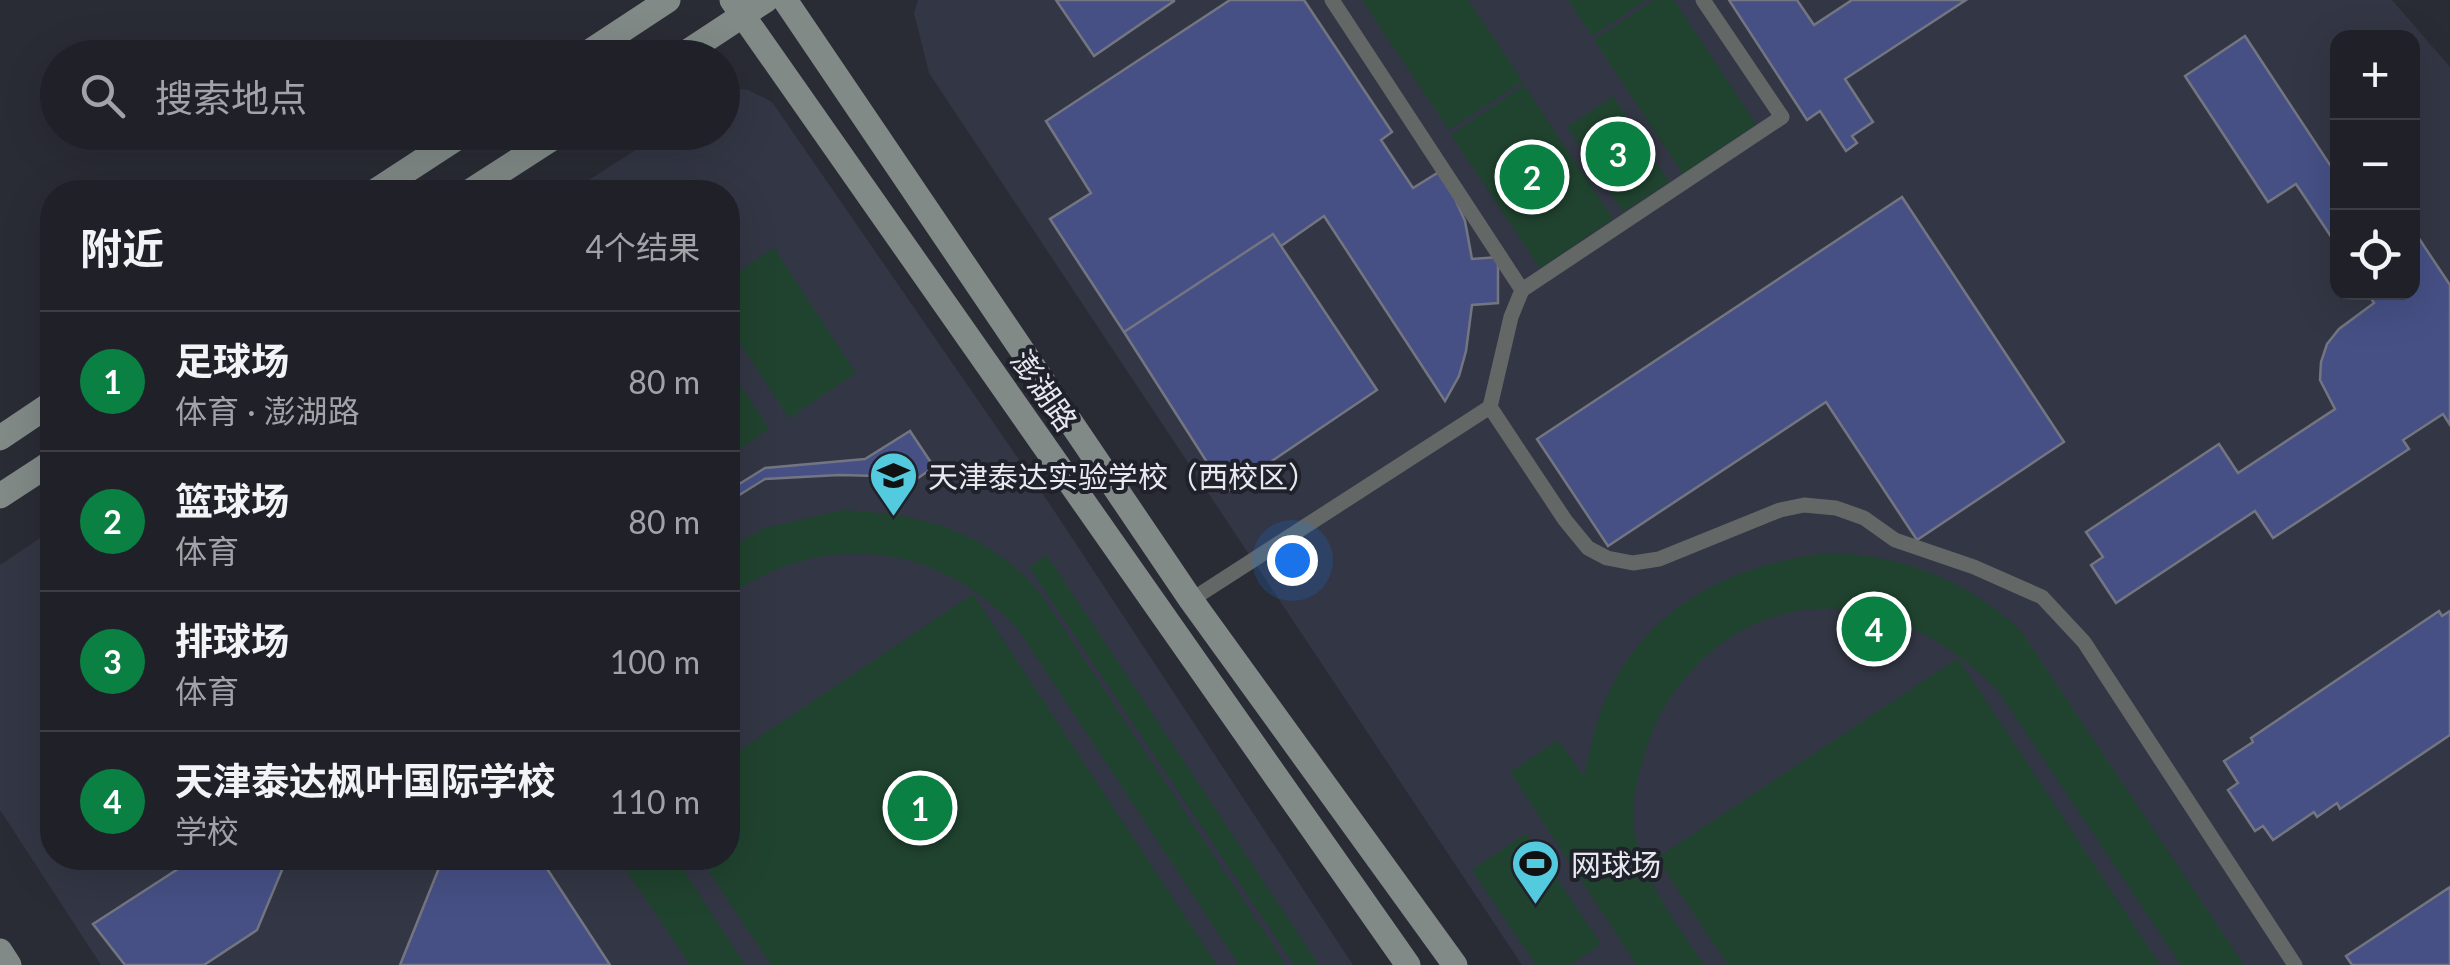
<!DOCTYPE html>
<html lang="zh">
<head>
<meta charset="utf-8">
<style>
	:root { --surface:#202128; --page:#282930; --text:#f1f3f6; --muted:#a2a3a8; --line:#3d3e45; --accent:#0b8043 }
	body { margin:0; font-family:Lato,"Noto Sans SC",sans-serif; background:var(--page); color:var(--text) }
	.controls { position:absolute; right:30px; top:30px; display:grid; overflow:hidden; border-radius:20px; box-shadow:0 10px 40px #0002 }
	.controls button { width:90px; height:90px; display:grid; place-items:center; padding:0; border:0; border-bottom:2px solid var(--line); background:var(--surface); color:var(--text); font:50px sans-serif }
	.you { position:absolute; left:1292px; top:560px; width:35px; height:35px; margin:-25px; border:8px solid #fff; border-radius:50%; background:#1a73e8; box-shadow:0 0 0 15px #1a73e833 }
	.badge { display:grid; place-items:center; width:65px; height:65px; border-radius:50%; background:var(--accent); color:#fff; font-size:32px; font-weight:700 }
	.pin { position:absolute; translate:-50% -50%; border:5px solid #fff; box-shadow:0 2px 10px #0006 }
	.list { margin:0; padding:0; list-style:none }
	h2 { display:flex; justify-content:space-between; align-items:center; height:130px; margin:0; padding:0 40px; font-size:42px }
	h2 small { font-size:32px; font-weight:400; color:var(--muted) }
	.list li { display:grid; grid-template-columns:65px 1fr auto; gap:30px; align-items:center; box-sizing:border-box; height:140px; padding:0 40px; border-top:2px solid var(--line) }
	.list b { display:block; font-size:38px; white-space:nowrap }
	.list p { margin:0; font-size:32px; white-space:nowrap; color:var(--muted) }
	.list em { font-size:32px; font-style:normal; color:var(--muted) }
	.icon { flex:none; width:55px; height:55px; fill:none; stroke:currentColor; stroke-width:2; stroke-linecap:round; stroke-linejoin:round }
	.map { position:relative; flex:none; width:2450px; height:965px; overflow:hidden }
	.search { position:absolute; background:var(--surface); box-shadow:0 10px 40px #0002; left:40px; top:40px; width:700px; height:110px; display:flex; align-items:center; gap:25px; box-sizing:border-box; padding:0 35px; border-radius:55px; color:var(--muted); font-size:38px }
	.panel { position:absolute; background:var(--surface); box-shadow:0 10px 40px #0002; left:40px; top:180px; width:700px; height:690px; border-radius:40px }
	.map>svg:first-child { display:block }
	.built { fill:#333644; fill-rule:evenodd }
	.green { fill:#20432f }
	.building { fill:#465085; stroke:#737680; stroke-width:2.5 }
	.lines { fill:none; stroke-linecap:round; stroke-linejoin:round }
	.lane { stroke:#636866; stroke-width:15 }
	.secondary { stroke:#818a87; stroke-width:25 }
	.labels { text-anchor:middle; dominant-baseline:central; stroke-width:8; stroke-linejoin:round; paint-order:stroke }
	.street-label { font-size:30px; fill:#e7e9ef; stroke:#20222b }
	.poi-label { font-size:30px; fill:#e7e9ef; stroke:#20222b; text-anchor:start }
</style>
</head>
<body>
<div class="map">
<svg width="2450" height="965" viewBox="0 0 2450 965">
	<rect width="100%" height="100%" fill="#2a2c35"/>
	<path class="built" d="M 918,0 L 2392,0 L 2450,67 L 2450,965 L 1522,965 L 929,73 L 914,13 ZM 2338,38 L 2412,38 L 2412,292 L 2338,292 Z
		M 730,88 L 748,90 L 772,102 L 1051,506 L 1353,965 L 101,965 L 0,810 L 0,565 L 52,530 L 52,858 L 728,858 L 728,192 L 570,192 L 662,133 L 722,132 L 723,93 Z"/>
	<path class="green" d="M 1362,0 L 1468,0 L 1523,81 L 1449,130 Z
		M 1568,0 L 1646,0 L 1592,36 Z
		M 1654,0 L 1674,0 L 1756,124 L 1683,174 L 1594,40 Z
		M 1524,85 L 1613,219 L 1540,268 L 1451,135 Z
		M 1613,96 L 1669,182 L 1623,212 L 1567,127 Z
		M 774,248 L 856,373 L 789,418 L 728,325 L 728,279 Z
		M 728,366 L 769,429 L 728,457 Z
		M 842,510 C 923,514 986,530 1040,593 L 1286,965 L 1239,965 L 1020,632 C 942,543 825,528 728,596 L 728,548 L 765,528 Z
		M 1827,553 C 1901,554 1967,580 2021,631 L 2244,965 L 2181,965 L 1999,692 C 1897,585 1750,572 1665,706 C 1649,731 1630,794 1633,823 C 1640,877 1675,921 1704,965 L 1637,965 L 1510,772 L 1558,740 L 1584,776 C 1590,752 1594,725 1605,701 C 1646,607 1729,565 1827,553 Z
		M 1047,555 L 1319,965 L 1294,965 L 1029,567 Z
		M 973,594 L 1217,965 L 771,965 L 700,858 L 728,858 L 728,758 Z
		M 1958,658 L 2160,965 L 1728,965 L 1657,858 Z
		M 1526,833 L 1601,944 L 1570,965 L 1536,965 L 1472,870 Z
		M 618,858 L 676,858 L 745,965 L 690,965 Z"/>
	<path class="building" d="M 1056,0 L 1174,0 L 1174,1 L 1094,56 Z
		M 1230,0 L 1304,0 L 1392,132 L 1381,140 L 1413,188 L 1442,170 L 1465,221 L 1472,259 L 1498,257 L 1498,303 L 1472,305 L 1466,351 L 1459,376 L 1445,401 L 1324,216 L 1281,246 L 1273,234 L 1124,332 L 1050,219 L 1091,193 L 1046,121 Z
		M 1729,0 L 1797,0 L 1814,25 L 1852,0 L 1966,0 L 1845,79 L 1873,122 L 1852,136 L 1857,143 L 1846,151 L 1820,111 L 1807,120 Z
		M 2245,36 L 2330,165 L 2338,161 L 2338,247 L 2296,184 L 2268,202 L 2185,76 Z
		M 1902,197 L 2064,442 L 1917,540 L 1826,402 L 1608,546 L 1537,439 Z
		M 2412,228 L 2450,285 L 2450,425 L 2443,414 L 2403,440 L 2409,449 L 2273,538 L 2255,511 L 2116,603 L 2091,565 L 2103,557 L 2086,532 L 2219,444 L 2238,473 L 2335,409 L 2320,380 L 2321,362 L 2327,344 L 2339,329 L 2374,303 L 2367,292 L 2412,292 Z
		M 1273,234 L 1377,390 L 1226,492 L 1124,332 Z
		M 910,431 L 934,467 L 911,483 L 879,476 L 839,475 L 765,479 L 728,502 L 728,491 L 765,468 L 865,459 Z
		M 2439,611 L 2442,616 L 2450,611 L 2450,735 L 2340,809 L 2337,803 L 2317,817 L 2314,812 L 2273,840 L 2263,826 L 2255,831 L 2228,790 L 2238,783 L 2224,761 L 2253,742 L 2251,738 Z
		M 195,858 L 287,858 L 257,930 L 204,965 L 125,965 L 93,924 Z
		M 443,858 L 540,858 L 610,965 L 400,965 Z
		M 2450,887 L 2450,965 L 2352,965 L 2346,956 Z"/>
	<g class="lines">
		<path class="lane" d="M 1332,0 L 1522,290
			M 1490,407 L 1565,520 L 1588,548 L 1607,558 L 1633,563 L 1659,559 L 1780,510 L 1804,505 L 1836,508 L 1864,518 L 1895,540 L 1974,567 L 2042,597 L 2084,642 L 2295,965
			M 1191,600 L 1490,407 L 1511,317 L 1522,290 L 1782,117 L 1703,0"/>
		<path class="secondary" d="M 732,0 L 1408,965
			M 785,0 L 1191,600 L 1455,965
			M 580,58 L 668,0
			M 678,58 L 766,0
			M 374,192 L 466,132
			M 469,192 L 562,132
			M 0,438 L 52,403
			M 0,496 L 52,462
			M 0,951 L 9,965"/>
	</g>
	<defs>
		<symbol id="school-pin" viewBox="-11 -11 22 30"><path d="M0 17L-7.5 6A9.5 9.5 0 1 1 7.5 6Z" fill="#54cade" stroke="#20222b"/><path d="M0-5L7-2L0 1L-7-2ZM-4 1L0 2.5L4 1V4Q0 6-4 4Z" fill="#111"/></symbol>
		<symbol id="stadium-pin" viewBox="-11 -11 22 30"><path d="M0 17L-7.5 6A9.5 9.5 0 1 1 7.5 6Z" fill="#54cade" stroke="#20222b"/><path d="M0-5a6.5 5 0 1 0 0 10a6.5 5 0 1 0 0-10ZM-3.5-1.8h7v3.6h-7Z" fill="#111"/></symbol>
	</defs>
	<g fill-rule="evenodd">
		<use href="#school-pin" x="866" y="448" width="55" height="75"/>
		<use href="#stadium-pin" x="1508" y="836" width="55" height="75"/>
	</g>
	<g class="labels">
		<g class="street-label">
			<text transform="translate(1045 390) rotate(55)">澎湖路</text>
		</g>
		<g class="poi-label">
			<text x="928" y="476">天津泰达实验学校（西校区）</text>
			<text x="1571" y="864">网球场</text>
		</g>
	</g>
</svg>
<div class="controls">
<button>+</button>
<button>−</button>
<button><svg class="icon" aria-label="locate" viewBox="0 0 24 24"><circle cx="12" cy="12" r="6"/><path d="M12 2v4M12 18v4M2 12h4M18 12h4"/></svg></button>
</div>
<div class="you"></div>
<div class="pin badge" style="left:920px;top:808px">1</div>
<div class="pin badge" style="left:1532px;top:177px">2</div>
<div class="pin badge" style="left:1618px;top:154px">3</div>
<div class="pin badge" style="left:1874px;top:629px">4</div>
<div class="search"><svg class="icon" aria-label="search" viewBox="0 0 24 24"><circle cx="10" cy="10" r="6"/><path d="M15 15l6 6"/></svg>搜索地点</div>
<section class="panel">
<h2>附近<small>4个结果</small></h2>
<ul class="list">
<li><span class="badge">1</span><div><b>足球场</b><p>体育 · 澎湖路</p></div><em>80 m</em></li>
<li><span class="badge">2</span><div><b>篮球场</b><p>体育</p></div><em>80 m</em></li>
<li><span class="badge">3</span><div><b>排球场</b><p>体育</p></div><em>100 m</em></li>
<li><span class="badge">4</span><div><b>天津泰达枫叶国际学校</b><p>学校</p></div><em>110 m</em></li>
</ul>
</section>
</div>
</body>
</html>
